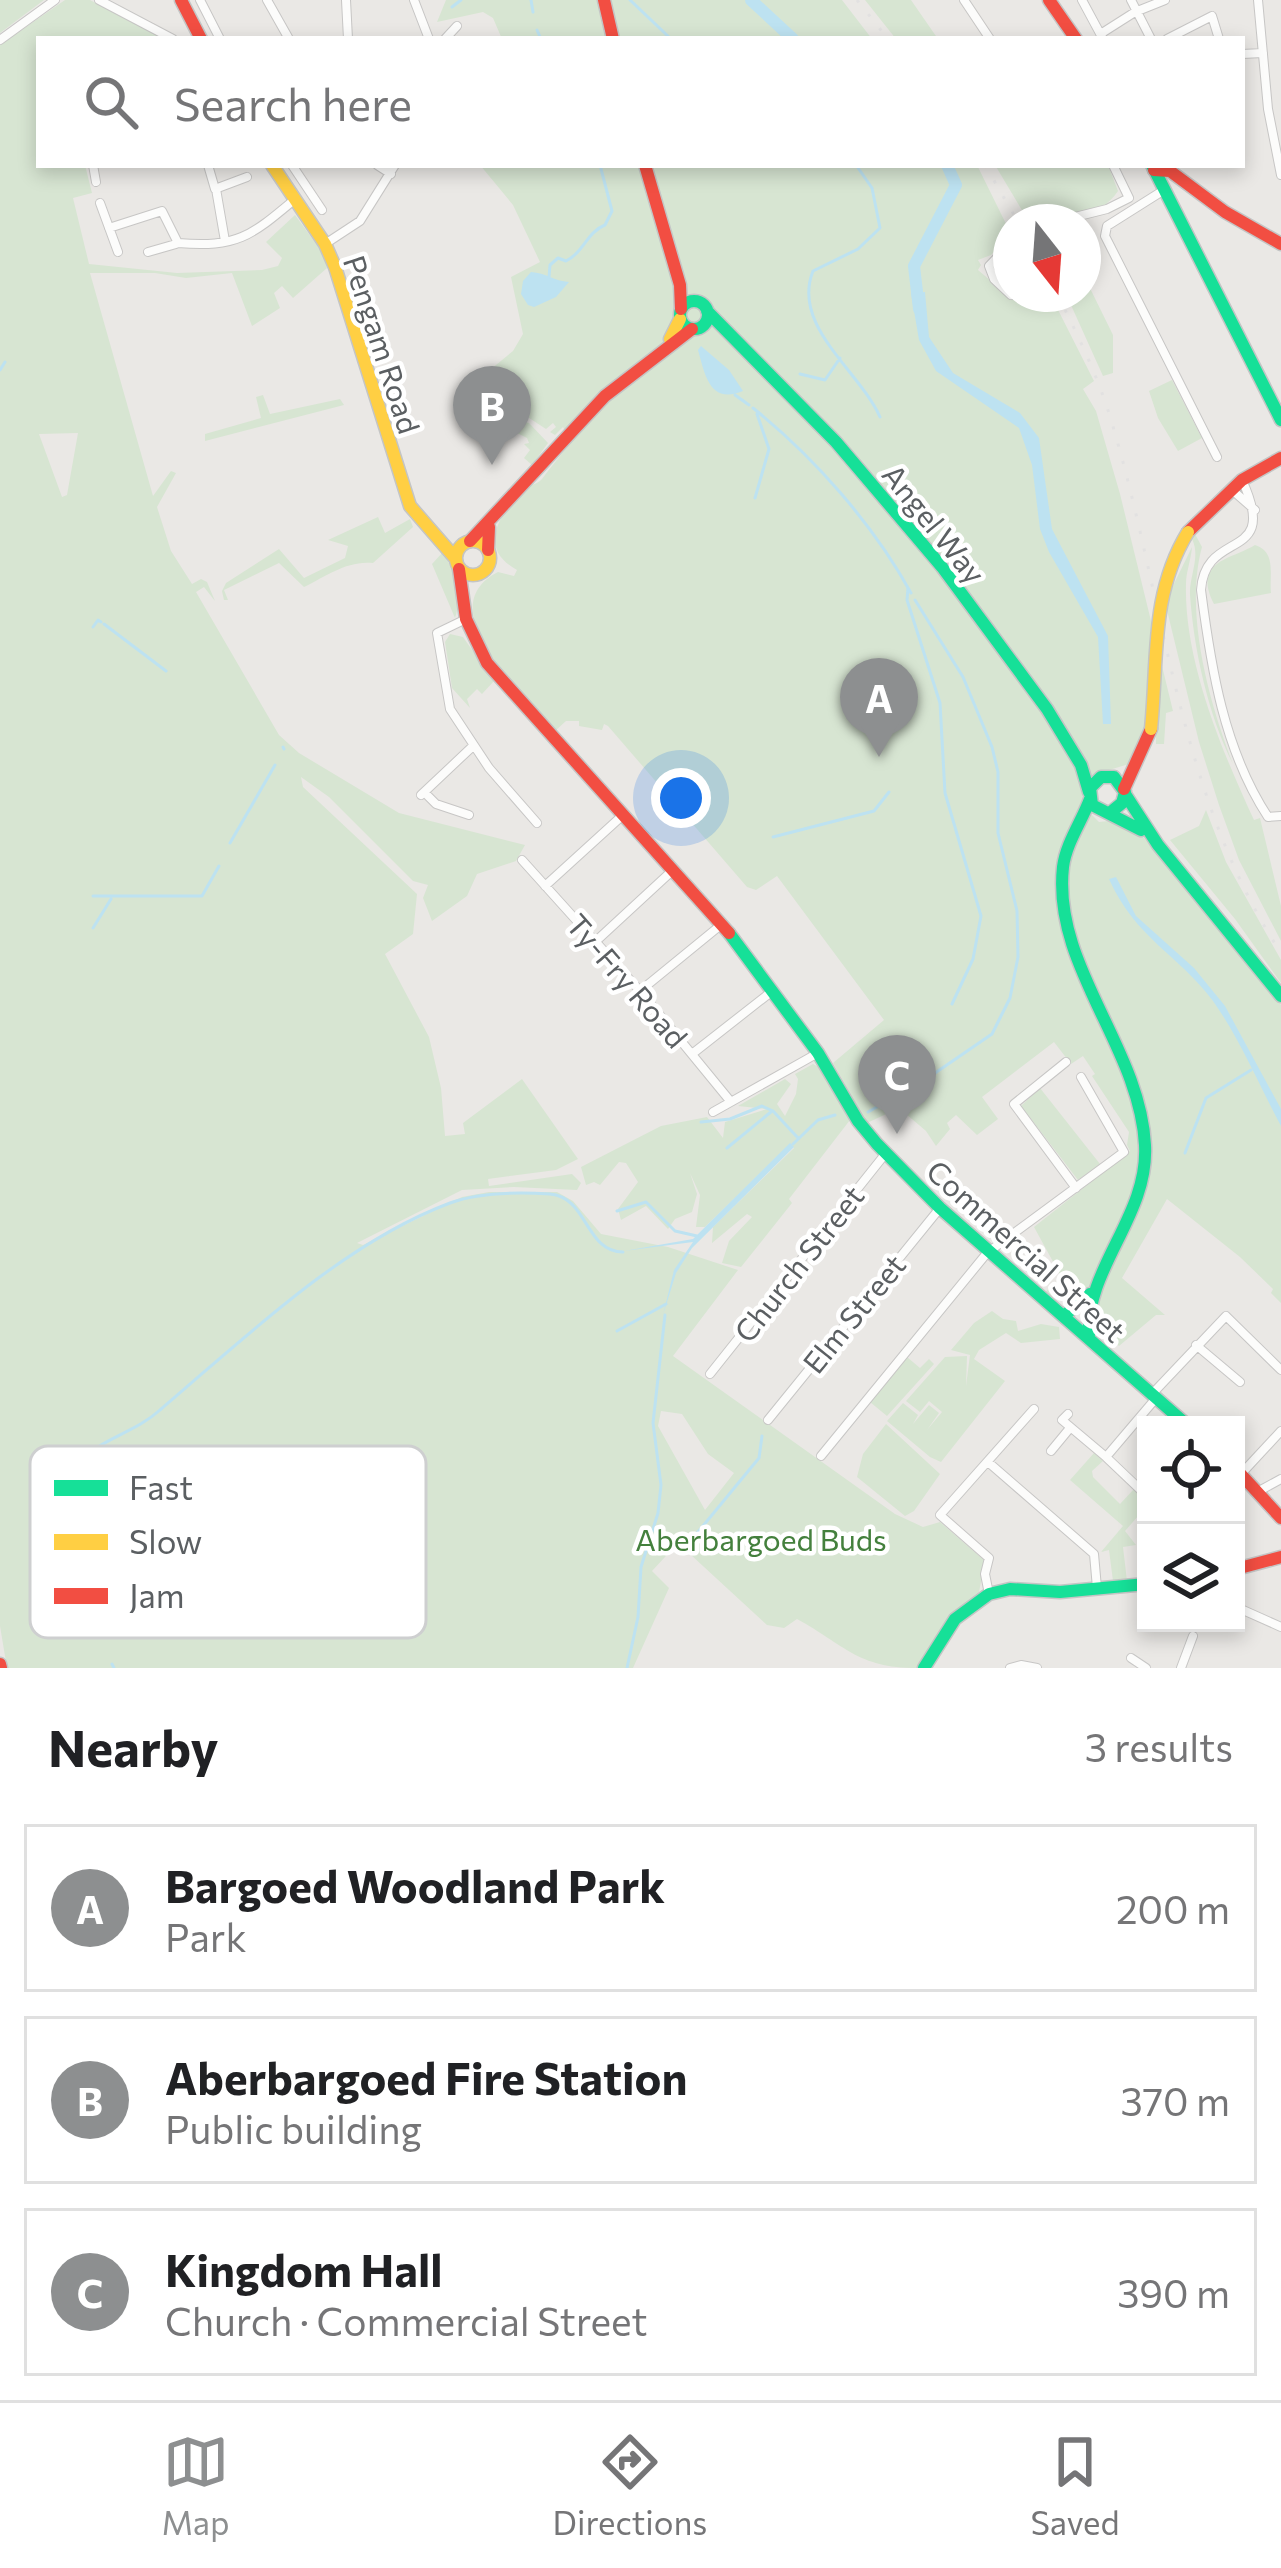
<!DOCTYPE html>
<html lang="en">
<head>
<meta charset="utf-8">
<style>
	:root { --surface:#fff; --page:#f6f6f6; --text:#202124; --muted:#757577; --line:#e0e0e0; --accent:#8d8f90 }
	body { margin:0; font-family:Commissioner,sans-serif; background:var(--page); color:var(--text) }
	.controls { position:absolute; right:36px; bottom:36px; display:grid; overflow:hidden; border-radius:0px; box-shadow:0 6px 18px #0003 }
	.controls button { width:108px; height:108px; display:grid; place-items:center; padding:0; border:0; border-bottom:3px solid var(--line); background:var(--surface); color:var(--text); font:60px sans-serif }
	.compass { position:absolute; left:993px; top:204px; width:108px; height:108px; border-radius:50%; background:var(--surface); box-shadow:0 6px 18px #0003; rotate:163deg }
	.you { position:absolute; left:681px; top:798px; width:42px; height:42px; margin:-30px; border:9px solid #fff; border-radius:50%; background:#1a73e8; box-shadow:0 0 0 18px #1a73e833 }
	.badge { display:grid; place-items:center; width:78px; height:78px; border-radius:50%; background:var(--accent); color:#fff; font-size:39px; font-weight:700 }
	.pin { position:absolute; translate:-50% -99px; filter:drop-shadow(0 3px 6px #0008) }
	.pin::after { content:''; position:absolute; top:63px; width:42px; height:36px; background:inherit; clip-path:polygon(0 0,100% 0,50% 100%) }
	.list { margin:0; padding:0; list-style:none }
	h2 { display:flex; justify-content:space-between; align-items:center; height:156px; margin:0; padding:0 48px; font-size:51px }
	h2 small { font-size:39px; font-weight:400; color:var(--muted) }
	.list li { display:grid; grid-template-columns:78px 1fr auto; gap:36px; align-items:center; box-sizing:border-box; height:168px; margin:0 24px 24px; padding:0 24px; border:3px solid var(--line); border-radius:0px }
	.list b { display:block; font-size:45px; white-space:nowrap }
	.list p { margin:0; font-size:39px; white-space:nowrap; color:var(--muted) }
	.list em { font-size:39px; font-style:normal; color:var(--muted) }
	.icon { flex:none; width:66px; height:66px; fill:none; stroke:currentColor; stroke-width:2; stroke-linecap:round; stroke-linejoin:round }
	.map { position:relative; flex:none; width:1281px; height:1668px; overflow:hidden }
	.search { position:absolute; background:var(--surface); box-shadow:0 6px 18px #0003; left:36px; right:36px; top:36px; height:132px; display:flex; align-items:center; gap:30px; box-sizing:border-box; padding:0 42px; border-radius:0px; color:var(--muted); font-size:45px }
	.sheet { height:732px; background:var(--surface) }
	nav { display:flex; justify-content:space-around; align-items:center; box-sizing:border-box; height:168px; border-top:3px solid var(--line); background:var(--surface); font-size:33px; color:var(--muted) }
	nav a { display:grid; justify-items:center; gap:6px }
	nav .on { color:var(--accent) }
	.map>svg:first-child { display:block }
	.green { fill:#d7e5d2; fill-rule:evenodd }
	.water { fill:#bde2f1 }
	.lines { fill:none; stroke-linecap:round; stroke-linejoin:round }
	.stream { stroke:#bde2f1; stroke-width:3 }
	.river { stroke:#bde2f1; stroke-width:12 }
	.street-casing { stroke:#c7c6c5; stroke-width:10 }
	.fast-casing { stroke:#c4c5c5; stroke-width:15 }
	.slow-casing { stroke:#c4c5c5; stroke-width:15 }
	.jam-casing { stroke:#c4c5c5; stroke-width:15 }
	.street { stroke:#fcfcfb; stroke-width:8 }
	.fast { stroke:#16e098; stroke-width:12 }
	.slow { stroke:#ffcf43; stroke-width:12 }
	.jam { stroke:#f24e42; stroke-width:12 }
	.rail { stroke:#e2e1e1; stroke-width:3; stroke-dasharray:3 15; stroke-linecap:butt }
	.slow-bridge-casing { stroke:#c4c5c5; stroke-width:15; stroke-linecap:butt }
	.slow-bridge { stroke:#ffcf43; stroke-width:12 }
	.labels { text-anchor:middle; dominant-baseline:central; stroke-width:9; stroke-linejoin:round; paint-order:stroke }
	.street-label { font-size:30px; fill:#5b5f62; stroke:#fff }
	.park-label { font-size:30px; fill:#44803d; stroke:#fff }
	.key { fill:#fff; stroke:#cecfd0; stroke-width:3 }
	.key-label { font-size:33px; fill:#5b5f62 }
</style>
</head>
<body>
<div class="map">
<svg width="1281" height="1668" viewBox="0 0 1281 1668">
	<rect width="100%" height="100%" fill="#eae8e5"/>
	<path class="green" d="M 0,0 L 44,0 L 0,33 Z
		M 65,0 L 90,0 L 164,39 L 39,39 L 39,165 L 85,165 L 92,193 L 73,198 L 89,264 L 177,273 L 262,270 L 278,266 L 282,258 L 266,242 L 295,215 L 325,256 L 327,268 L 293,298 L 282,286 L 274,293 L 280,308 L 252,326 L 232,273 L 186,278 L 155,273 L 90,273 L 153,496 L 171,471 L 176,473 L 157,507 L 171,551 L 192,584 L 201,579 L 207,582 L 215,601 L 204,587 L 196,592 L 279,735 L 299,753 L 399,813 L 525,845 L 516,861 L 477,874 L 467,896 L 432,921 L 423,898 L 428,885 L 413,881 L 329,797 L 301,777 L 303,787 L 417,894 L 413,934 L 385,954 L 429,1037 L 441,1088 L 445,1136 L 465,1134 L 463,1123 L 522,1079 L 578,1159 L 556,1170 L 488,1179 L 489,1186 L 572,1174 L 581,1183 L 577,1190 L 514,1187 L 462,1190 L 357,1243 L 363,1245 L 462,1197 L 489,1192 L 557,1192 L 573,1201 L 601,1234 L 668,1247 L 738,1270 L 673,1356 L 895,1514 L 923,1527 L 940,1522 L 985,1561 L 979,1592 L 954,1613 L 917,1668 C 857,1668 845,1645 797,1619 L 784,1628 L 767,1625 L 678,1543 L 652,1571 L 669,1588 L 633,1668 L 7,1668 L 0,1626 L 0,45 ZM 78,433 L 67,495 L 62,497 L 39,434 ZM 661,1411 L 682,1414 L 708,1454 L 734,1473 L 705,1510 L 658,1426 Z
		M 446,0 L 842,0 L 872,39 L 502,39 L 493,18 L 483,12 L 437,22 Z
		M 865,0 L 911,0 L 938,39 L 896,39 Z
		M 480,165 L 977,165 L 1011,234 L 991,255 L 978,260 L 981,265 L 978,270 L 1012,299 L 1017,294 L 1050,294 L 1094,381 L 1083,389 L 1096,411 L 1120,494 L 1173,711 L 1166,713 L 1164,744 L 1156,744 L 1156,731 L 1144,728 L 1129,764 L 1089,776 L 1082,783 L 1084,807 L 1099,822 L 1118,820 L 1144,838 L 1281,1005 L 1281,1303 L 1271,1293 L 1273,1289 L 1240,1257 L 1167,1199 L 1122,1278 L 1165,1315 L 1156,1315 L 1119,1346 L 1112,1339 L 1104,1340 C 1092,1323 1091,1316 1099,1296 L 1089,1288 C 1074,1302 1064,1304 1045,1292 L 1062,1278 L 1034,1227 L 1130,1151 L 1127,1145 L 1129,1132 L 1092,1076 L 1095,1074 L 1083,1056 L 1071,1064 L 1054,1042 L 982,1097 L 998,1119 L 977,1135 L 956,1115 L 947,1123 L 950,1129 L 936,1146 L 926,1131 L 899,1108 L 867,1123 L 833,1063 L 884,1020 L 777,876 L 756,890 L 747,887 L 608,726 L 604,724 L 602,730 L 579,726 L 579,721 L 566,721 L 555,731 C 525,697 427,608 498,572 L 514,576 L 517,570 C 477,548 498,514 527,488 C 533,483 536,485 542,479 C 551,467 561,454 571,443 L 563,427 L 555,435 L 550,432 L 556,427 L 553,423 L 546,429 L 520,412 L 471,414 L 467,405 L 479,379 L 513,351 L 523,334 L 511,277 L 540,262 L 513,205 Z
		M 995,165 L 1108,165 L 1118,191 C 1101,218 1059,222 1029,222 Z
		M 1083,274 L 1113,335 L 1113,373 L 1103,376 L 1066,294 L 1083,294 Z
		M 1172,380 L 1202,438 L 1178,451 L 1158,418 L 1149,391 Z
		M 263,395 L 270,414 L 340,399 L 344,405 L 205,441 L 205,434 L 261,418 L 256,397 Z
		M 514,419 L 529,423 L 548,443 L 532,465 L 524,458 L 530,450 L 524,444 L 529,443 L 527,438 L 507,428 L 504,421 Z
		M 378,517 L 385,533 L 410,519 L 413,527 L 373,563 C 348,560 326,576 304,587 L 279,563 L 224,590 L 228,600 L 224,600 L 222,591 L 226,583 L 279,549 L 304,578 L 345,558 L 348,546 L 328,540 Z
		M 1195,534 L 1202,547 C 1184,612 1209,702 1233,764 C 1208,714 1194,651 1190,595 C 1189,576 1201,557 1192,539 Z
		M 1255,545 C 1277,552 1269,575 1271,593 L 1214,604 C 1192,561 1230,560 1255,545 Z
		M 1192,547 C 1191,560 1186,572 1186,584 C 1184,661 1222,751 1254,820 L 1260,818 L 1281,906 L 1281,941 L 1239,860 L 1219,805 L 1199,742 L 1165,602 Z
		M 443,552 C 455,572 463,595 455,618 L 432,564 Z
		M 450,634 L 463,637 L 494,681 L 482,694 L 477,689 L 467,699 L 470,708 L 452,688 L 445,642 Z
		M 1206,810 L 1226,862 L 1281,960 L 1281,983 L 1235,919 L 1170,840 L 1199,826 Z
		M 813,1064 L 822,1069 L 850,1120 L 789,1199 L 792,1203 L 741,1267 L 722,1263 L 729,1241 L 752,1217 L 747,1214 L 712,1243 L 713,1227 L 794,1148 L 790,1144 L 705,1227 L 696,1227 L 700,1195 L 690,1173 L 697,1194 L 692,1212 L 675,1219 L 668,1229 L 646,1206 L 621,1220 L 618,1209 L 638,1182 L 626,1163 L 619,1162 L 600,1185 L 594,1182 L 586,1185 L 581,1167 L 661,1126 L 707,1117 L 723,1138 L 725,1122 L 767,1109 L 738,1106 L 785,1079 L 791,1084 L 777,1104 L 785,1116 L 796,1094 L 798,1079 L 795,1074 Z
		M 1040,1088 L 1100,1164 L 1078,1180 L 1021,1106 Z
		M 992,1311 L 1003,1319 L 1016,1321 L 1018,1331 L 1041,1324 L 1059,1327 L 1060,1339 L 1021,1343 L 1006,1333 L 979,1350 L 974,1359 L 1005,1381 L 941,1462 L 930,1457 L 887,1421 L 903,1403 L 918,1415 L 913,1424 L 929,1405 L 939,1413 L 927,1430 L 942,1412 L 929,1401 L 920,1412 L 906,1401 L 945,1357 L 967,1356 L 966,1386 L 970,1355 L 951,1350 L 974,1323 Z
		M 907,1357 L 920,1368 L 929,1359 L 934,1364 L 887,1416 L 870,1402 Z
		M 886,1424 L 940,1474 L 914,1511 L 905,1516 L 857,1477 L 863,1454 Z
		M 1094,1453 L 1103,1461 L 1092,1471 L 1093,1477 L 1120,1504 L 1134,1489 L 1146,1501 L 1146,1507 L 1125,1531 L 1136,1545 L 1123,1547 L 1127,1581 L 1113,1581 L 1109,1550 L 1101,1552 L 1123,1526 L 1070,1480 Z"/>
	<path class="water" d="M 531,272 C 546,273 554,281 569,282 L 556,297 L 534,307 L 528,305 L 521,294 L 523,281 Z
		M 925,292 L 929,337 L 953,373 L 1020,413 L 1039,438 L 1052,529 L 1108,636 L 1111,724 L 1103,724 L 1098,637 L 1049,552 L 1040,529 L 1032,465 L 1019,428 L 936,371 L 919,340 L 911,293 Z
		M 701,346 L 729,370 L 743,391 C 710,405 705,375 698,350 Z
		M 1116,877 L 1136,916 L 1194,968 L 1225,1006 L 1281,1109 L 1281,1126 C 1259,1085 1240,1039 1213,1001 C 1178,954 1136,939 1109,879 Z
		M 790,1143 L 794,1147 L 692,1248 L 676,1273 L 663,1315 L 674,1270 L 693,1242 L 624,1251 L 693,1239 Z"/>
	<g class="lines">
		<path class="stream" d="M 531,0 L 533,12
			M 630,0 L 671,39
			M 452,7 L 461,0
			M 537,30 L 541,39
			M 787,39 L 789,36
			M 856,165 L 872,188 L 880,228 L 858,249 L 813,271 C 791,326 859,370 880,417
			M 549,277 L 550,265 L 558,258 L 566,261 C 584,252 587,232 605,225 L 612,211 L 600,165
			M 0,370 L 5,362
			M 800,374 L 825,380 L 840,358
			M 735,395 L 749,405
			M 753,408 C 814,457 873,524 911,593
			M 755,498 L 769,449 L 757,414
			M 908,588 L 907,600 L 940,703 L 945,793 L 981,916 L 973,959 L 952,1004
			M 104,624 L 166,671
			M 93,627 L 98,620 L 101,622
			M 283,747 L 284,749
			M 773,837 L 874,811 L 889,792
			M 230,843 L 275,765
			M 93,896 L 202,896 L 219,866
			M 93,928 L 111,899
			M 903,1095 L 992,1034 L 1010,998 L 1018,957 L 1017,911 L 998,833 L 998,772 L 992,747 L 963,677 L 915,600
			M 868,1112 L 904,1092
			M 701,1122 L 730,1119 L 762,1106 L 773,1111 L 798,1138
			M 793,1144 L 818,1120 L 835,1115
			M 727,1148 L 772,1111
			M 1185,1153 L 1206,1098 L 1251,1070
			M 617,1211 L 646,1202 L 675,1231 L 697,1236
			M 617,1331 L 666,1304
			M 72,1457 L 87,1458
			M 63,1487 L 75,1467 L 85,1463
			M 107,1527 C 90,1511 99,1483 85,1463 L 90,1452 C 112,1436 139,1429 160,1410 C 246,1337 343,1243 450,1203 C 480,1192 518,1192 550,1194 C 588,1197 585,1252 623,1252
			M 680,1535 L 693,1538 L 759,1458 L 762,1436
			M 112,1664 L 114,1668
			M 627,1668 L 638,1617 L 641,1567 L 658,1513 L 661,1485 L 653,1423 L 665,1315"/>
		<path class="river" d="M 751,0 L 793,39
			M 919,309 L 914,266 L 956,185 L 947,165"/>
		<defs>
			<path id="street" d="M 99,0 L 173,39
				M 200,0 L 220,39
				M 267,0 L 289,39
				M 346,0 L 348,39
				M 414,0 L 429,39
				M 964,0 L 990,39
				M 1082,0 L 1103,39
				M 1131,0 L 1151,39
				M 1258,0 L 1268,109 L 1281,175
				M 1102,33 L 1135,12 L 1165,0
				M 445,39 L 457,26
				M 1167,39 L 1212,16 L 1219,39
				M 0,40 L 55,0
				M 1242,54 L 1263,53
				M 93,165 L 96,182
				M 208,165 L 215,189 L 247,177
				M 292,165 L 322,210
				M 377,165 L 391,174
				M 216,189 L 225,241
				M 1164,190 L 1107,226 L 1105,236 L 1217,457
				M 100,203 L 118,252
				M 1055,222 L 1107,209 L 1129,198 L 1113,165
				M 109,228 L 162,211 L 178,243 C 237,248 251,236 294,200
				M 1011,243 L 989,266 L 994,279 L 1011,295
				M 325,244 L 360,221 L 395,165
				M 148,252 L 176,244
				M 1242,480 C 1281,564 1205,527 1201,590 C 1211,668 1224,750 1268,817 L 1281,816
				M 1231,489 L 1255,510
				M 466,619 L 437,633 L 450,709 L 489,768 L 537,823
				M 424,792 L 436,804 L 469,815
				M 421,795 L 473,746
				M 522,860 L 640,991 L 731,1102
				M 545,886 L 623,815
				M 595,942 L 673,870
				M 640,991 L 722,924
				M 692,1054 L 771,992
				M 1066,1062 L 1014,1104 L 1076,1188
				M 713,1112 L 818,1053
				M 1196,1345 L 1240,1382
				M 710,1374 L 886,1153
				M 1153,1393 L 1226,1316 L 1281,1370
				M 1068,1414 L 1062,1420 L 1106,1457
				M 768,1420 L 940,1208
				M 1051,1451 L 1070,1428
				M 821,1456 L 987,1253 L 1124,1152 L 1081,1077
				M 988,1462 L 1094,1554 L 1097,1588
				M 1241,1474 L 1281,1431
				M 1259,1491 L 1281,1479
				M 1146,1495 L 1106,1457 L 1157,1397
				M 989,1594 L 985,1574 L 989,1558 L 940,1515 L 1034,1409
				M 1243,1610 L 1281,1627
				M 1131,1658 L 1146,1668
				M 1010,1668 L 1021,1665 L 1037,1668
				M 1181,1668 L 1193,1636"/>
			<path id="fast" d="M 1152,165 L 1281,420
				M680 315a14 14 0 1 1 28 0a14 14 0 1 1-28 0Z
				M 707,311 L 836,442 L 942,567 L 1047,709 L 1081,765 L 1089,792
				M 1125,794 L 1158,845 L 1281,996
				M 1111,812 L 1122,803 L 1125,792 L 1114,777 L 1101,777 L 1090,788 L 1092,805 L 1141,830
				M 729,933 L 818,1053 L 858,1121 L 877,1144 L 940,1208 L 1187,1425
				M 1065,1315 L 1090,1294
				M 1089,1335 C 1085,1268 1149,1216 1145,1145 C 1140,1047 1052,966 1063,867 C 1066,843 1082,821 1090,799
				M 924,1668 L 955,1619 L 989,1594 L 1010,1589 L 1060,1592 L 1146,1584"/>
			<path id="slow" d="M 272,165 L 325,244 L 335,267 L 410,506 L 456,559
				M 670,339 L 680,319
				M456 558a17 17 0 1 1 34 0a17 17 0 1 1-34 0Z"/>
			<path id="jam" d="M 181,0 L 201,39
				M 604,0 L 613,39
				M 1049,0 L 1076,39
				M 645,165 L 680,285 L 681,309
				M 1154,170 L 1170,171 L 1225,212 L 1281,244
				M 1188,532 L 1242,480 L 1281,458
				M 470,541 L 605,396 L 692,329
				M 488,550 L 489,527
				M 459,569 L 466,619 L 487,663 L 729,933
				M 1124,789 L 1151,729
				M 1236,1469 L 1281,1518
				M 1236,1569 L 1281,1557
				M 0,1664 L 1,1668"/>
		</defs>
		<use href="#street" class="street-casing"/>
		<use href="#fast" class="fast-casing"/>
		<use href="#slow" class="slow-casing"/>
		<use href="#jam" class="jam-casing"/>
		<use href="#street" class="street"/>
		<use href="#fast" class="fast"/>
		<use href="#slow" class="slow"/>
		<use href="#jam" class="jam"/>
		<path class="rail" d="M 857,0 L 888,39
			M 985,165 L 1018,222
			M 1057,294 C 1079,337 1101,383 1114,430 C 1165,604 1179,798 1281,953"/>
		<defs>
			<path id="slow-bridge" d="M 1151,729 C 1158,660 1150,594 1188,532"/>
		</defs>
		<use href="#slow-bridge" class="slow-bridge-casing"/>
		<use href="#slow-bridge" class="slow-bridge"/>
	</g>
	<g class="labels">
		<g class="street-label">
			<text transform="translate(383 344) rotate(72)">Pengam Road</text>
			<text transform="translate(935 523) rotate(51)">Angel Way</text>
			<text transform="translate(628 980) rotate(49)">Ty-Fry Road</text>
			<text transform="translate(1027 1250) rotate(42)">Commercial Street</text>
			<text transform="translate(798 1263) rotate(-52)">Church Street</text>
			<text transform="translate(853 1313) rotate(-51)">Elm Street</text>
		</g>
		<g class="park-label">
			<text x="761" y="1538">Aberbargoed Buds</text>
		</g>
	</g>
	<rect x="30" y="1446" width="396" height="192" rx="18" class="key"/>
	<rect x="54" y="1480" width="54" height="16" fill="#16e098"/>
	<rect x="54" y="1534" width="54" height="16" fill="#ffcf43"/>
	<rect x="54" y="1588" width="54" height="16" fill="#f24e42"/>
	<g class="key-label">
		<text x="129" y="1500">Fast</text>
		<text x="129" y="1554">Slow</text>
		<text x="129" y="1608">Jam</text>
	</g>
</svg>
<div class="controls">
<button><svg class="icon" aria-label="locate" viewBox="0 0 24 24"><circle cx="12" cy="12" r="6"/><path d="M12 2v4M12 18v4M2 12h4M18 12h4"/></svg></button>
<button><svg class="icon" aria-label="layers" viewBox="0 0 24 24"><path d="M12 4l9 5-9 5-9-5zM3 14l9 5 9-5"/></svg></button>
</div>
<svg class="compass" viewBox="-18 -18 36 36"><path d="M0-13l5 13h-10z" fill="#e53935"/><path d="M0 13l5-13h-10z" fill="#757577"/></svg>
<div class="you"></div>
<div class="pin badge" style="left:879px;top:757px">A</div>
<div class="pin badge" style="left:492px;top:465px">B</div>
<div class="pin badge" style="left:897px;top:1134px">C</div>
<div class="search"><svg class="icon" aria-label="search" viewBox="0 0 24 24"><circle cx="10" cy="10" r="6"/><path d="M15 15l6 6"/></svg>Search here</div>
</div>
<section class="sheet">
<h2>Nearby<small>3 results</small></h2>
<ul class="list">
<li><span class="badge">A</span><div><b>Bargoed Woodland Park</b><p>Park</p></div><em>200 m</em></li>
<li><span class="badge">B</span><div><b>Aberbargoed Fire Station</b><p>Public building</p></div><em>370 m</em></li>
<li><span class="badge">C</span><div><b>Kingdom Hall</b><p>Church · Commercial Street</p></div><em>390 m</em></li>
</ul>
</section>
<nav>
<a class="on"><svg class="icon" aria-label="map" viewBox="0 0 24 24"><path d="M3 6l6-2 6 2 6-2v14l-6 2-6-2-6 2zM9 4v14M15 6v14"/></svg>Map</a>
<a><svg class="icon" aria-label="directions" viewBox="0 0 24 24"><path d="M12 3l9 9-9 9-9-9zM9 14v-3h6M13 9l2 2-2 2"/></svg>Directions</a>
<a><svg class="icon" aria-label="saved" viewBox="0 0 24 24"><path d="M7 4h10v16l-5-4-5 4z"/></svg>Saved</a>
</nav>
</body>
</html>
